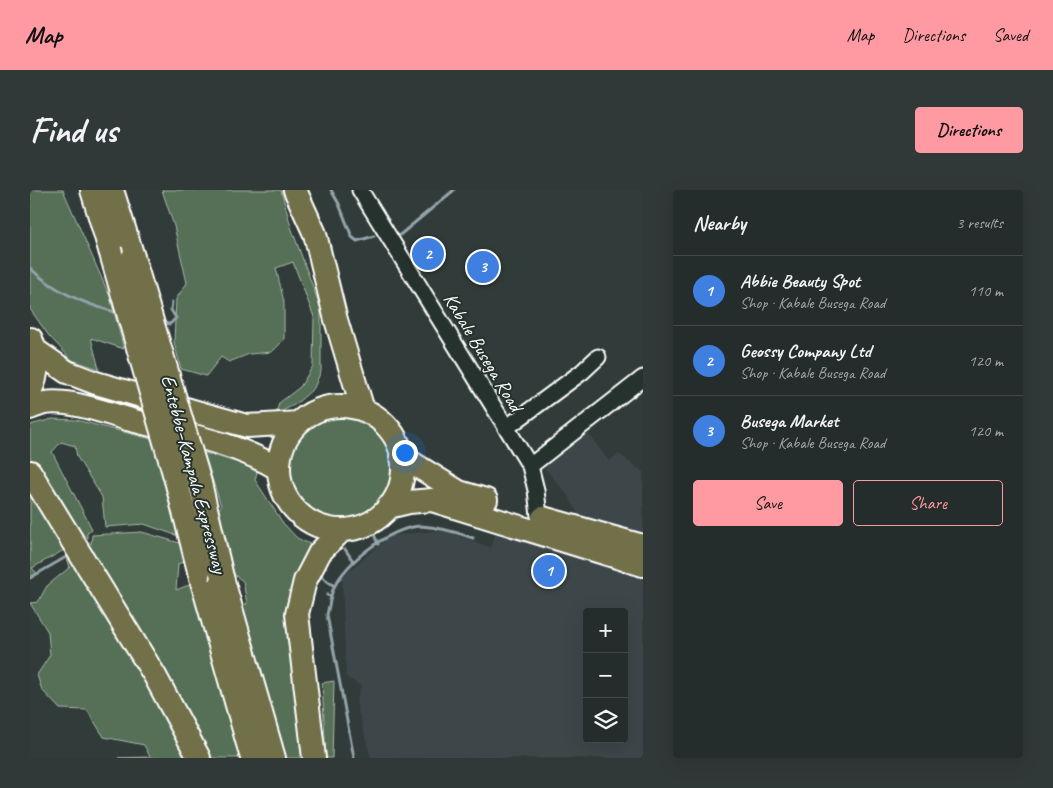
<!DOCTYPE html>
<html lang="en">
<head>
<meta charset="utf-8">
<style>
	:root { --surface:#252d2c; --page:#313938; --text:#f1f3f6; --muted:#a3a8a9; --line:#424948; --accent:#ff9aa2 }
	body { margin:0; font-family:Caveat,sans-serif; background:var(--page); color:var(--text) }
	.controls { position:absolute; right:15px; bottom:15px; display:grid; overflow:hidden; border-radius:5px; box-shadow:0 5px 20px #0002 }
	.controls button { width:45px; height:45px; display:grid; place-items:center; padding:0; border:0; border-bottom:1px solid var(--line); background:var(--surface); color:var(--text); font:25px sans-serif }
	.you { position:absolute; left:374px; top:262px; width:18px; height:18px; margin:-12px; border:4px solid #fff; border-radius:50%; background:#1a73e8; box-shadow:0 0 0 8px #1a73e833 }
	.badge { display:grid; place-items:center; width:32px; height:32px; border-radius:50%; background:var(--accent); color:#fff; font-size:16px; font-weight:700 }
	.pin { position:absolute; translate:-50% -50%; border:2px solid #fff; box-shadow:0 1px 5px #0006 }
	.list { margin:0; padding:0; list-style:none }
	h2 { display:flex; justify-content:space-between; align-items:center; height:65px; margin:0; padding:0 20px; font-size:21px }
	h2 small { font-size:16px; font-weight:400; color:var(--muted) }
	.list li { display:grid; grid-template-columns:32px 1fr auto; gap:15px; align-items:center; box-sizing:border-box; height:70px; padding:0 20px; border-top:1px solid var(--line) }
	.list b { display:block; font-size:19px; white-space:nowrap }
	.list p { margin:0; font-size:16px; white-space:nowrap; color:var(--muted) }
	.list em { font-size:16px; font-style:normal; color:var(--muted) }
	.actions { display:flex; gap:10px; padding:15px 20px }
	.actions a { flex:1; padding:11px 0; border:1px solid var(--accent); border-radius:5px; text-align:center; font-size:18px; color:var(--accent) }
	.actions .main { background:var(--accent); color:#111 }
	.icon { flex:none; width:28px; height:28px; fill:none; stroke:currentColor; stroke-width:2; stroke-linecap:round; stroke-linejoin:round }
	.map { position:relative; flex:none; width:613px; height:568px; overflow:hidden; border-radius:5px }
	header { display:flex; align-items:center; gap:30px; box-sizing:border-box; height:70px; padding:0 25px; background:var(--accent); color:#111 }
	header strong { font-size:24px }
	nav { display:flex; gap:28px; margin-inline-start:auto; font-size:18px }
	.intro { display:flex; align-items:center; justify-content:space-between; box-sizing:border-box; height:120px; padding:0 30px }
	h1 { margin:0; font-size:35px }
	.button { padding:12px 22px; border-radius:5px; background:var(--accent); color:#111; font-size:18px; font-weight:700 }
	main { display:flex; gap:30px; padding:0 30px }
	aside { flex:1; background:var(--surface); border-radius:5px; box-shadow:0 5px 20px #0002 }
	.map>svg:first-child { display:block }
	.built { fill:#3e4749; fill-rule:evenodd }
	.green { fill:#557057; stroke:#aab8ab }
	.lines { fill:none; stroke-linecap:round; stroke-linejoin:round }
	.stream { stroke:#94a3aa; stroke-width:3 }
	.minor-casing { stroke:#fff; stroke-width:19 }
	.highway-casing { stroke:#fff; stroke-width:26 }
	.minor { stroke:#26332d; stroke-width:15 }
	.highway { stroke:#726f4a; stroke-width:22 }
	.highway-bridge-casing { stroke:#fff; stroke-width:26; stroke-linecap:butt }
	.highway-bridge { stroke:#726f4a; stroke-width:22 }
	.labels { text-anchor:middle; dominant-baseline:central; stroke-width:4; stroke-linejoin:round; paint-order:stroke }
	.street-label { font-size:20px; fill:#fff; stroke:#26332d }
</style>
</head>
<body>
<header>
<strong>Map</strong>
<nav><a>Map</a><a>Directions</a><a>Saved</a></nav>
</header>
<div class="intro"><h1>Find us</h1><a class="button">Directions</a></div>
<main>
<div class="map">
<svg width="613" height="568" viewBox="0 0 613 568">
	<rect width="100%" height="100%" fill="#313c3a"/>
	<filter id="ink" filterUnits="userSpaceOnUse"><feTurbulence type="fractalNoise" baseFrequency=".02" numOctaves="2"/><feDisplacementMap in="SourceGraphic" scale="10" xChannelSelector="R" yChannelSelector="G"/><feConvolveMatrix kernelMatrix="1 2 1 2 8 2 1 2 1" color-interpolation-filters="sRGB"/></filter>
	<g filter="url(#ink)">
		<path class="built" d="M 556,241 L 579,271 L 589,264 L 613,282 L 613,346 L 550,327 L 537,304 L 512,275 Z
			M 413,340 L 461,358 L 466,341 L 613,385 L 613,568 L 341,568 L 326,512 L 331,496 L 316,487 L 312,387 L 360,346 ZM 557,422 L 594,422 L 594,549 L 557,549 Z"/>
		<path class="green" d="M 0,0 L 33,0 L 80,107 L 94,159 L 61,148 L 69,179 L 42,170 L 19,146 L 0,119 Z
			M 132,0 L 251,0 L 261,37 L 291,119 L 291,181 L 284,198 L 266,214 L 246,224 L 249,213 L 270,197 L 283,176 L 284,127 L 263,72 L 246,78 L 254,112 L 254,150 L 242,162 L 219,164 L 199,172 L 191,167 L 176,186 L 151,179 L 144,152 L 146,109 L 157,93 L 144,36 Z
			M260 275a53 53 0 1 1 106 0a53 53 0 1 1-106 0Z
			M 22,229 L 46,230 L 125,250 L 151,347 L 114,334 L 75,337 L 72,307 L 47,267 L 45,256 L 31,252 L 22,262 L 62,339 L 57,343 L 57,350 L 61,354 L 62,345 L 112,342 L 153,354 L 158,370 L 148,374 L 146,400 L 164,393 L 212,568 L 177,568 L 51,347 L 0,267 L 0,235 Z
			M 174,263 L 208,272 L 227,282 L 225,290 L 253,333 L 267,348 L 286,357 L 260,406 L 258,443 L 280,568 L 254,568 L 208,415 L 217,414 L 213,391 L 200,382 L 186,322 L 191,316 Z
			M 0,296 L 39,355 L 160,568 L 88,568 L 120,567 L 114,555 L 74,547 L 57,520 L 30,519 L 12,500 L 7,485 L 20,465 L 18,442 L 0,413 L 8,412 L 17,396 L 40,377 L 34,360 L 2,378 L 8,384 L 0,388 Z
			M 304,491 L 302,568 L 296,568 L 292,493 Z"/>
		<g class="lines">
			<path class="stream" d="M 301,0 L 309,14 L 322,47 L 327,51 L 344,46
				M 365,49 L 424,0
				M 0,78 C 25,102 56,115 89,123
				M 132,133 L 140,134 L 146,128 L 141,120 L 142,112
				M 343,342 L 348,354
				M 315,359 L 323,371
				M 292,387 L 303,395
				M 0,388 L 36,367
				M 297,405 L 301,406 L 297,425 L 324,568
				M 301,406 C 307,377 361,336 391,336 C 409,337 426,342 443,348"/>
			<defs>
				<path id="minor" d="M 330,0 L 500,276 L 506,300 L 509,326
					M 476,238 L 552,182 L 568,167
					M 500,276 L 613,188"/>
				<path id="highway" d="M 62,0 L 80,60
					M 82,0 L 103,67
					M 265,0 L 285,44 L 306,130 L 333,220
					M 5,160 L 37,182 L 66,193 L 177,225 L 217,236 L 268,233
					M 0,201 C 9,185 8,166 1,149
					M249 278a62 62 0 1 1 124 0a62 62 0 1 1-124 0Z
					M 0,218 C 5,216 10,214 15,213 C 39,209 76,223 101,230 C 150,243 204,252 249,279
					M 371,266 L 429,302 L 456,310
					M 0,282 L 125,486 L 169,568
					M 358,317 L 379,312 L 402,310 L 613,375
					M 513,328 L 613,356
					M 169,381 L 222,568
					M 192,387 L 244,568
					M 284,568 L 267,424 L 275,391 L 290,362 L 312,340"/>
			</defs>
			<use href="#minor" class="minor-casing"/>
			<use href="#highway" class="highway-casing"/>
			<use href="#minor" class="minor"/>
			<use href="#highway" class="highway"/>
			<defs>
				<path id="highway-bridge" d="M 80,60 L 147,294 L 169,381
					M 103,67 L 170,293 L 192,387"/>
			</defs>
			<use href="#highway-bridge" class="highway-bridge-casing"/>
			<use href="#highway-bridge" class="highway-bridge"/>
		</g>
	</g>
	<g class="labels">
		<g class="street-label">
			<text transform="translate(453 162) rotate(59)">Kabale Busega Road</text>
			<text transform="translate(164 284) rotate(75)">Entebbe–Kampala Expressway</text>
		</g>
	</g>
</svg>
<div class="controls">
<button>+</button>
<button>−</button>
<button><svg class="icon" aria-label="layers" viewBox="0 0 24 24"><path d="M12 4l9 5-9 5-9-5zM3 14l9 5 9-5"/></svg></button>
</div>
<div class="you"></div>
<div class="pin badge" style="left:519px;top:381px;background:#3f7fe0">1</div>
<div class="pin badge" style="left:398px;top:64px;background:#3f7fe0">2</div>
<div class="pin badge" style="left:453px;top:77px;background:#3f7fe0">3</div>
</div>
<aside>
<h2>Nearby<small>3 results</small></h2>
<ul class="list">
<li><span class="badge" style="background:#3f7fe0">1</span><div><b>Abbie Beauty Spot</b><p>Shop · Kabale Busega Road</p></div><em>110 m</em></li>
<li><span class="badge" style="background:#3f7fe0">2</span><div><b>Geossy Company Ltd</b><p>Shop · Kabale Busega Road</p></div><em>120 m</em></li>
<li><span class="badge" style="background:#3f7fe0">3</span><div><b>Busega Market</b><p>Shop · Kabale Busega Road</p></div><em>120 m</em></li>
</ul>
<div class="actions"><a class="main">Save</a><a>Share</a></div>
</aside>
</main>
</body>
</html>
